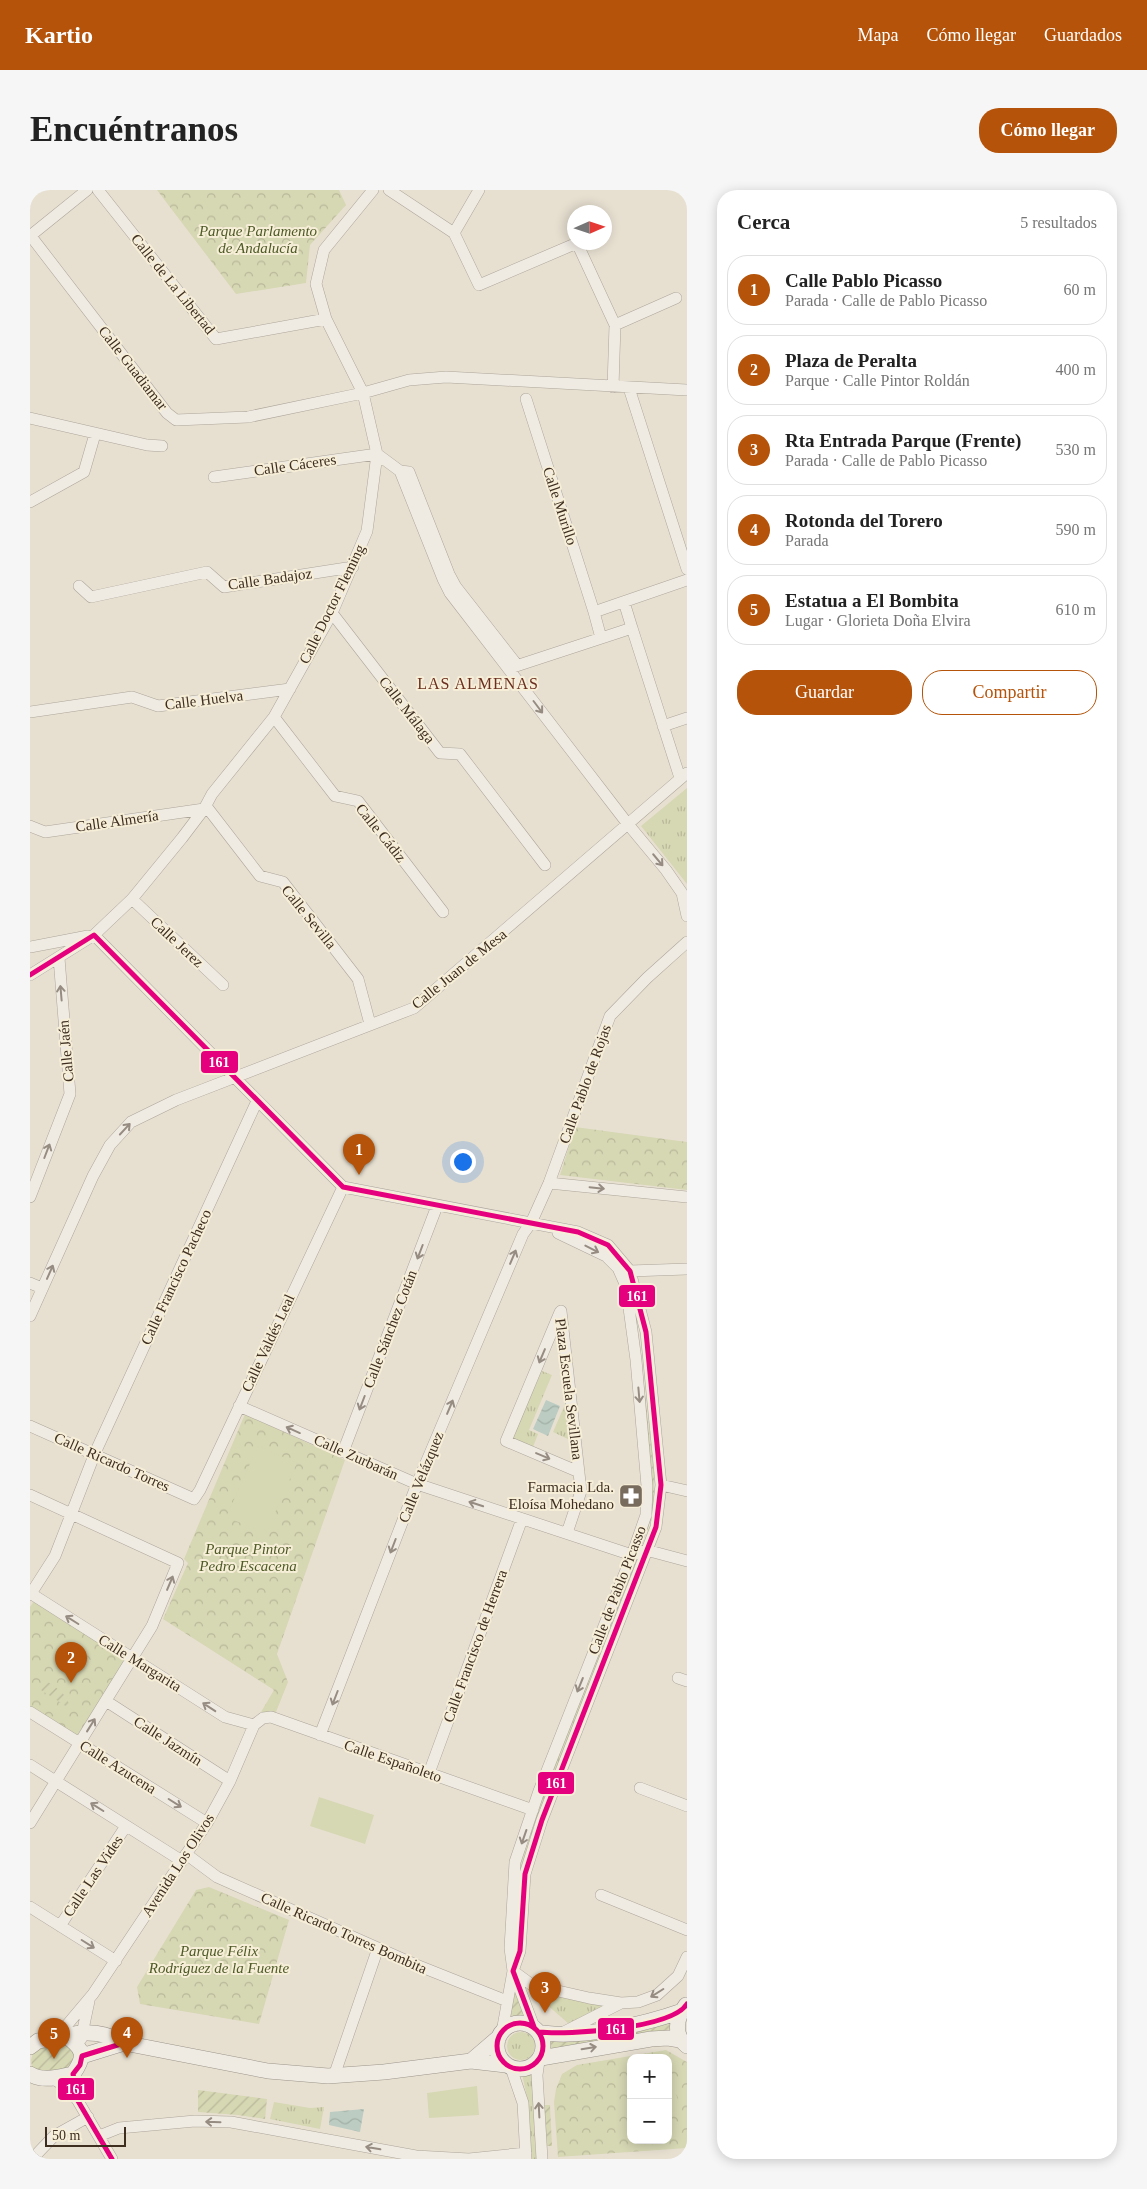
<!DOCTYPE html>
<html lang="es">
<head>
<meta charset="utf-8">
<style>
	:root { --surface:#fff; --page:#f6f6f6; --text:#222; --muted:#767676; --line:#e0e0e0; --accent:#b45309 }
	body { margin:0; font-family:Georgia,serif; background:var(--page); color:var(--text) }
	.controls { position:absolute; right:15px; bottom:15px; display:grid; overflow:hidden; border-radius:10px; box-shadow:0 2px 12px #0003 }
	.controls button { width:45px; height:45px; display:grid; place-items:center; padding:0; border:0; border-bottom:1px solid var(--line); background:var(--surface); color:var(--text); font:25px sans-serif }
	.compass { position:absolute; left:537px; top:15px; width:45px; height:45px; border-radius:50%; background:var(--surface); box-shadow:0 2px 12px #0003; rotate:87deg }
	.scale { position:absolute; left:15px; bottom:12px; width:81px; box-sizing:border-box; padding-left:5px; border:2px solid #3d2e20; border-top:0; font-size:14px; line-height:18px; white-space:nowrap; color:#3d2e20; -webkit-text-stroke:4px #f7eed8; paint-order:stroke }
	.you { position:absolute; left:432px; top:971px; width:18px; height:18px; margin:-12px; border:4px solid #fff; border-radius:50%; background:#1a73e8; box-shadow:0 0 0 8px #1a73e833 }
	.badge { display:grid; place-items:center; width:32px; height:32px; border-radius:50%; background:var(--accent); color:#fff; font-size:16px; font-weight:700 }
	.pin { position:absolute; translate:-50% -41px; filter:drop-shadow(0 1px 2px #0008) }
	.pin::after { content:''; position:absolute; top:26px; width:18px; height:15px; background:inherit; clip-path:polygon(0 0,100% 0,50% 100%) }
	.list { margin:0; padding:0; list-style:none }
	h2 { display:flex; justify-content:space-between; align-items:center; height:65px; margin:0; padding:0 20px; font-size:21px }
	h2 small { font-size:16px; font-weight:400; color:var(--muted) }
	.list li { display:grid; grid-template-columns:32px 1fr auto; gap:15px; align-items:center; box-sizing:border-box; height:70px; margin:0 10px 10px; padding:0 10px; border:1px solid var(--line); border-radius:20px }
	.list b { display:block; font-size:19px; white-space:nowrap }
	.list p { margin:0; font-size:16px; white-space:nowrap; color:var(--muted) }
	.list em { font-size:16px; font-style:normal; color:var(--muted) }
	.actions { display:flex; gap:10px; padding:15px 20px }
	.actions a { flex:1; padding:11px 0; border:1px solid var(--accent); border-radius:20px; text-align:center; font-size:18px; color:var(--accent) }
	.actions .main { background:var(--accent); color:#fff }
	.map { position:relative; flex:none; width:657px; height:1969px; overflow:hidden; border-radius:20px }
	header { display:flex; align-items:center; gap:30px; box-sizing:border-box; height:70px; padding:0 25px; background:var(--accent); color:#fff }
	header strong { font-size:24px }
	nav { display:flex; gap:28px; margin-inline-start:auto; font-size:18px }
	.intro { display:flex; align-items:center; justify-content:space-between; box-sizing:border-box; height:120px; padding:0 30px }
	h1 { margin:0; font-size:35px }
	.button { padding:12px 22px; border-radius:20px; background:var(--accent); color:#fff; font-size:18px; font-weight:700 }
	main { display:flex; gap:30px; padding:0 30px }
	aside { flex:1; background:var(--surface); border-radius:20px; box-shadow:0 2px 12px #0003 }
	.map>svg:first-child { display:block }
	.grass { fill:url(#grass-tufts) }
	.forest { fill:url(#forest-crowns); fill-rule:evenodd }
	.garden { fill:url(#garden-furrows) }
	.pitch { fill:#d6d7b3 }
	.water { fill:url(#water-waves) }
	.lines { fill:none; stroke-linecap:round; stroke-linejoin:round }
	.street-casing { stroke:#ada599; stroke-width:12 }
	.secondary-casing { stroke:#9c958a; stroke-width:16 }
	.street { stroke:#efebe3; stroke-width:11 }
	.secondary { stroke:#efebe3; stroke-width:15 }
	.bus-1-casing { stroke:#f7eed8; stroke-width:9 }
	.bus-1 { stroke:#e5007d; stroke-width:5 }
	.oneway { stroke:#968c82 }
	.labels { text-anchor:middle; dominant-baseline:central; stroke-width:4; stroke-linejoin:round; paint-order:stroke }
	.park-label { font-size:15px; font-style:italic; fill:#4d5a26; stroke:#f7eed8 }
	.street-label { font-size:15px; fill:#3d2e20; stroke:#f7eed8 }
	.poi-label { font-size:15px; fill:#3d2e20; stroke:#f7eed8; text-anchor:end }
	.neighbourhood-label { font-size:16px; letter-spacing:1px; fill:#6b2e1e; stroke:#f7eed8 }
	.line-badge { stroke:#f7eed8; stroke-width:2 }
	.badge-label { font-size:14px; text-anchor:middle; font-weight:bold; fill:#fff }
</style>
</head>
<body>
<header>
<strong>Kartio</strong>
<nav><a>Mapa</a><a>Cómo llegar</a><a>Guardados</a></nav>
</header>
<div class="intro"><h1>Encuéntranos</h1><a class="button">Cómo llegar</a></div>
<main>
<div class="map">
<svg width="657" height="1969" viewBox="0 0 657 1969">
	<defs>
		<pattern id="grass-tufts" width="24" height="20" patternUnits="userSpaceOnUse" patternTransform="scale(1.25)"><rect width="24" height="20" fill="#d6d7b3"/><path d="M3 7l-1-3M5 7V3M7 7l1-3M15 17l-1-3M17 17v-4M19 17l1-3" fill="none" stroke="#b9b99a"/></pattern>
		<pattern id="forest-crowns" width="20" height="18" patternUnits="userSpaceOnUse" patternTransform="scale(1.25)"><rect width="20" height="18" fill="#d6d7b3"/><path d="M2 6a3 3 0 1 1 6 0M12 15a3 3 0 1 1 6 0" fill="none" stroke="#b9b99a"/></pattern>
		<pattern id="garden-furrows" width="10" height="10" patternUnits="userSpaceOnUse" patternTransform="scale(1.25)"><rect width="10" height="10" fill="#d6d7b3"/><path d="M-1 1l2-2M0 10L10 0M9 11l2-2" fill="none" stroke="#b9b99a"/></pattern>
		<pattern id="water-waves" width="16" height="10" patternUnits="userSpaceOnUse" patternTransform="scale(1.25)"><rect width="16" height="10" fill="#bcccc2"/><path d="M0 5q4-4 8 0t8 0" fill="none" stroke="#a2b0a6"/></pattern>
	</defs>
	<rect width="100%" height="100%" fill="#e7e0d1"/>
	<path class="grass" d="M 657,598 L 657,694 L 611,636 Z
		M 512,1181 L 522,1185 L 499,1240 L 508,1244 L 503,1257 L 482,1248 Z
		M 536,1212 L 540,1250 L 523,1242 Z
		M 603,1375 L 605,1377 L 516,1606 L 488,1724 L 491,1674 L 513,1605 Z
		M 500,1800 L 579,1814 L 539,1834 Z
		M477 1856a14 14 0 1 1 28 0a14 14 0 1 1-28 0Z
		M 508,1880 L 503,1907 L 506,1969 L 501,1969 L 497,1907 L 492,1884 Z
		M 244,1912 L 280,1918 L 294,1917 L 290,1939 L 240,1929 Z"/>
	<path class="forest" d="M 127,0 L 309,0 L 316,15 L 280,55 L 276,93 L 206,104 Z
		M 545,937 L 657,952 L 657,1000 L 530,985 Z
		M 215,1224 L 315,1270 L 247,1464 L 258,1492 L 246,1522 L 231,1522 L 244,1500 L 133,1429 L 158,1373 L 154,1369 Z
		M 4,1411 L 97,1469 L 48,1547 L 0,1517 L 0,1417 Z
		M 179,1697 L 259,1730 L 229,1834 L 110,1814 L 107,1797 L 166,1700 Z
		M 636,1860 L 657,1872 L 657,1958 L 528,1967 L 524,1912 L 526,1899 L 532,1884 L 547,1875 ZM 601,1868 L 638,1868 L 638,1950 L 601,1950 Z"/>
	<path class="garden" d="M 548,1045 C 554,1046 560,1051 566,1054 C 591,1068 598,1090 605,1116 L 624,1283 L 624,1306 L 618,1341 L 617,1340 L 622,1306 L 622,1284 L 608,1146 L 597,1092 L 585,1071 L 572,1060 L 548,1047 Z
		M 39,1456 L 63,1472 L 61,1475 L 48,1473 L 35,1466 L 34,1462 Z
		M 18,1492 L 32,1502 L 40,1515 L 39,1518 L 11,1500 L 14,1494 Z
		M 485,1799 L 496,1825 L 489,1825 L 479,1828 Z
		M 639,1831 L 641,1845 L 521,1861 L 521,1850 L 535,1851 L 621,1839 Z
		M 27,1855 L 38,1855 C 61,1879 18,1886 2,1877 L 1,1870 L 3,1863 L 10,1858 Z
		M 168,1900 L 237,1909 L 235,1929 L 208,1925 L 168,1922 Z
		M 514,1915 L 520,1915 L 522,1956 L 517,1956 Z"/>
	<path class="pitch" d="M 228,1256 L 267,1273 L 236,1343 L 196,1327 Z
		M 289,1607 L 344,1625 L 335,1654 L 280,1636 Z
		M 447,1896 L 449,1925 L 399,1928 L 397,1903 Z
		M 638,1899 C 647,1902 650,1910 647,1919 L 638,1924 Z"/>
	<path class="water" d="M 516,1210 L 530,1216 L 518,1246 L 503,1239 Z
		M 334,1919 L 330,1942 L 299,1935 L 300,1922 Z"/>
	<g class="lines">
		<defs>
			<path id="street" d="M 68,0 L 186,149 L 296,129
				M 359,0 L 424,43 L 449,95 L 547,53 L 585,135 L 583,197
				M 424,43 L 449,0
				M 0,45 L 137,223 L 146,230 L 218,227 L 333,203 L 296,129 L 286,94 L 294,60 L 343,0
				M 0,46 L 57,0
				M 585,135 L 646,108
				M 599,198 L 657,379
				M 496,209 L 564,422
				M 0,228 L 117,255 L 132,256
				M 370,281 L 413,389 L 420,403 L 597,633 L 636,680 L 652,703 L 657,726
				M 184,287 L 347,264 L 370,281 L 379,282 L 419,384 L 426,397 L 487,475
				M 0,312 L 54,282 L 65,244
				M 49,396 L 61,407 L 177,382 L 194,397 L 323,377
				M 302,423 L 410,563 L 430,564 L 515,675
				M 602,438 L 650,588
				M 571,448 L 564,422 L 657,390
				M 480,478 L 602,438 L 594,412
				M 0,522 L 102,507 L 128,516 L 260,499
				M 244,527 L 305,606 L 328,611 L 413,722
				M 633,536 L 657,528
				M 176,616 L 230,686 L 253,692 L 328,789 L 340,834
				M 0,636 L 15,642 L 174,619
				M 102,709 L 193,795
				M 64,745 L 313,997 L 548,1042 L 578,1055 L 600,1081 L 616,1142 L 631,1295 L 626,1337 L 512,1630 L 495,1684 L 490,1761 L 483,1781 L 504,1837
				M 0,757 L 58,746
				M 0,785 L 64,745 L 102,709 L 152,648 L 174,619 L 182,604 L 244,527 L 302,423 L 337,341 L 347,264 L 333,203 L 379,190 L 416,187 L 657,200
				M 519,993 L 657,1007
				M 0,1007 L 40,904 L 29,768
				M 600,1081 L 657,1079
				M 0,1093 L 12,1098
				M 531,1121 L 551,1301 L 537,1343
				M 530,1122 L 476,1251 L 549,1282
				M 0,1126 L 63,986 L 80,955 L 101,932 L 146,910 L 384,818 L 657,583
				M 209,1216 L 387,1294 L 602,1365 L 616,1360 L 657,1371
				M 0,1236 L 164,1309 L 170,1300 L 313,997
				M 313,1262 L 407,1016
				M 631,1295 L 657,1301
				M 0,1305 L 148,1373 L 122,1436 L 0,1633
				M 0,1403 L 195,1527 L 224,1535
				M 0,1405 L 25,1366 L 65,1263 L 227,911
				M 648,1488 L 657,1491
				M 76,1511 L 200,1591
				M 0,1522 L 177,1633
				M 224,1535 L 233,1528 L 241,1527 L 503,1620
				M 290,1545 L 387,1294 L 493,1044 L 501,1033 L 519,993 L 580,826 L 617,788 L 657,752
				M 0,1575 L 152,1671
				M 399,1583 L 492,1329
				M 610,1598 L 657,1616
				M 156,1664 L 187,1687 L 384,1774 L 477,1811
				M 571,1705 L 657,1740
				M 0,1717 L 86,1771
				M 30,1736 L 96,1636
				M 483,1781 L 502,1795 L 559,1808 L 591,1813 L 608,1812 L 627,1805 L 648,1786 L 657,1767
				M 472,1842 L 483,1781 L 480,1758 L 485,1672 L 509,1601 L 602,1365 L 616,1325 L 617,1296 L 606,1170 L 596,1096 L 588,1078 L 576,1066 L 528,1043
				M 530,1844 L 591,1813
				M 26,1848 L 63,1804 L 177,1633 L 200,1591 L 224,1535
				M 51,1849 L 59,1811
				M 509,1871 L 507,1885 L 512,1969
				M 481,1878 L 493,1913 L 496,1969
				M 304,1886 L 348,1758
				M 22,1888 L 39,1899 L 48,1911 L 82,1969
				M 69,1946 L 89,1938 L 165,1931 L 201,1932 L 386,1966 L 439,1969 L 496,1963
				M 2,1969 L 24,1946 L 58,1927"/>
			<path id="secondary" d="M 656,1815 C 646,1828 643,1845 657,1856
				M467 1856a23 23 0 1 1 46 0a23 23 0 1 1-46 0Z
				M 509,1842 C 548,1850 615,1834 652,1821
				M 36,1846 C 57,1840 75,1842 94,1853 L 238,1881 L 298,1886 L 354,1882 L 441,1871 L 476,1875
				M 0,1857 L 8,1851 L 36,1846 C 54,1859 56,1866 43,1884 C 28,1887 13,1892 0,1884
				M 52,1866 L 94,1853
				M 511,1868 L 621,1849 L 638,1848 L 650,1850
				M 441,1871 L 469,1847"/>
		</defs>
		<use href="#street" class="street-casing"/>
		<use href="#secondary" class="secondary-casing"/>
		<use href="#street" class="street"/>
		<use href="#secondary" class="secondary"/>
		<defs>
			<path id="bus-1" d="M 0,785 L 64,745 L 313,997 L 548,1042 L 578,1055 L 600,1081 L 616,1142 L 631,1295 L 626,1337 L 512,1630 L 495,1684 L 490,1761 L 483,1781 L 504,1837
				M467 1856a23 23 0 1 1 46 0a23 23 0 1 1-46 0Z
				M 509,1842 C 538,1845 641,1839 657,1814
				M 82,1969 L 48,1911 L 43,1884 L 50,1875 L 52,1866 L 94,1853"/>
		</defs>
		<use href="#bus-1" class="bus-1-casing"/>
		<use href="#bus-1" class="bus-1"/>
	</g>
	<defs><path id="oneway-shaft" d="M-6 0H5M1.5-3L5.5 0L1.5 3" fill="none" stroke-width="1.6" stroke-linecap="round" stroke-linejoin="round" transform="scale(1.25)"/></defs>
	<g class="oneway">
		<use href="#oneway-shaft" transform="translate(508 517) rotate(53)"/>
		<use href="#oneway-shaft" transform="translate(628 670) rotate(50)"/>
		<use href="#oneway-shaft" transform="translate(31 803) rotate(-95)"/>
		<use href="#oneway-shaft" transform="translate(95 939) rotate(-47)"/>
		<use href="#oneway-shaft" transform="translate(17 961) rotate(-69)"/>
		<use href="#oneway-shaft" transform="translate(567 998) rotate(6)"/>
		<use href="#oneway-shaft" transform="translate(562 1059) rotate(27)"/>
		<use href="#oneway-shaft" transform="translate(390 1062) rotate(111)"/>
		<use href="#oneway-shaft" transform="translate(483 1067) rotate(-67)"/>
		<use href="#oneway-shaft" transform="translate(20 1082) rotate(-66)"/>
		<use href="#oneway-shaft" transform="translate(512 1166) rotate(113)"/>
		<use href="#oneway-shaft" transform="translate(609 1205) rotate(85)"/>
		<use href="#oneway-shaft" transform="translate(332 1213) rotate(111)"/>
		<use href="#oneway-shaft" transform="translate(420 1217) rotate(-67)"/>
		<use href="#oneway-shaft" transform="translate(263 1240) rotate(-156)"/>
		<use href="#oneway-shaft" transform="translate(513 1266) rotate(23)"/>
		<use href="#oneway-shaft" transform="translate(446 1314) rotate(-162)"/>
		<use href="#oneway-shaft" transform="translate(363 1356) rotate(111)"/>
		<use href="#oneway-shaft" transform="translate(140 1393) rotate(-67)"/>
		<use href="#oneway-shaft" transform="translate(42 1430) rotate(-148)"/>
		<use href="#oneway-shaft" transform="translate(550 1495) rotate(112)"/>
		<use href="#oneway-shaft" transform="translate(305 1508) rotate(111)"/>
		<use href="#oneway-shaft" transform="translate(179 1517) rotate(-147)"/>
		<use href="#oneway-shaft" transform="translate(61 1535) rotate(-58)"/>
		<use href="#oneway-shaft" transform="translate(145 1613) rotate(32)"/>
		<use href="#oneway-shaft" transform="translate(67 1617) rotate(-148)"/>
		<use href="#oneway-shaft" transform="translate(494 1647) rotate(109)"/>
		<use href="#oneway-shaft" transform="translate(58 1754) rotate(32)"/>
		<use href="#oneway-shaft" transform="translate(627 1803) rotate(148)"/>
		<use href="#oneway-shaft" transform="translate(559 1858) rotate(-9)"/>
		<use href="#oneway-shaft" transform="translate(509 1920) rotate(-93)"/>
		<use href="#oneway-shaft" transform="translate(183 1932) rotate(-178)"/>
		<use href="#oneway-shaft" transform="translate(343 1958) rotate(-170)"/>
	</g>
	<defs>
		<symbol id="pharmacy-square" viewBox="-11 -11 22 22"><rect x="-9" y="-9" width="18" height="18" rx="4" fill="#786c5e" stroke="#f7eed8"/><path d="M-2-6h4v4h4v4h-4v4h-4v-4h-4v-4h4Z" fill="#fff"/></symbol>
	</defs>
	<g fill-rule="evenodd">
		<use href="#pharmacy-square" x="587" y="1292" width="28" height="28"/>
	</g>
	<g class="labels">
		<g class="park-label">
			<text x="228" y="41">Parque Parlamento<tspan x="228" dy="17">de Andalucía</tspan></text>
			<text x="218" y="1359">Parque Pintor<tspan x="218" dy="17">Pedro Escacena</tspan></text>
			<text x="189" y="1761">Parque Félix<tspan x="189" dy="17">Rodríguez de la Fuente</tspan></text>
		</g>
		<g class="street-label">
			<text transform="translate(143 94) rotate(51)">Calle de La Libertad</text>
			<text transform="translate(103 178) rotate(52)">Calle Guadiamar</text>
			<text transform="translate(265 275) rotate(-8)">Calle Cáceres</text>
			<text transform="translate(530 316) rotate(72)">Calle Murillo</text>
			<text transform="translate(240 389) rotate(-8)">Calle Badajoz</text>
			<text transform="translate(302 414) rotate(-64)">Calle Doctor Fleming</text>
			<text transform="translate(174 510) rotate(-7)">Calle Huelva</text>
			<text transform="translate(377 520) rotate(52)">Calle Málaga</text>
			<text transform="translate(87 631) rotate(-8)">Calle Almería</text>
			<text transform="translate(351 643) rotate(51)">Calle Cádiz</text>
			<text transform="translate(279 727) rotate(51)">Calle Sevilla</text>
			<text transform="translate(147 752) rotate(43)">Calle Jerez</text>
			<text transform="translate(429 779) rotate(-39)">Calle Juan de Mesa</text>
			<text transform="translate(36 861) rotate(-95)">Calle Jaén</text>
			<text transform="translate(555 894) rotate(-70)">Calle Pablo de Rojas</text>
			<text transform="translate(146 1087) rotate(-65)">Calle Francisco Pacheco</text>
			<text transform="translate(360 1139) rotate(-69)">Calle Sánchez Cotán</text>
			<text transform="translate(238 1153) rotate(-65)">Calle Valdés Leal</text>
			<text transform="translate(539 1199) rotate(83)">Plaza Escuela Sevillana</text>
			<text transform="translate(326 1267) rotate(24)">Calle Zurbarán</text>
			<text transform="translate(82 1272) rotate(24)">Calle Ricardo Torres</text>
			<text transform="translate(391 1287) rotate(-68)">Calle Velázquez</text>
			<text transform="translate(587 1400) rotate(-69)">Calle de Pablo Picasso</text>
			<text transform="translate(445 1456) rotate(-70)">Calle Francisco de Herrera</text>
			<text transform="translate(110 1473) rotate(32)">Calle Margarita</text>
			<text transform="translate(138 1551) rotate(33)">Calle Jazmín</text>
			<text transform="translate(363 1571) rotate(19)">Calle Españoleto</text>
			<text transform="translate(88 1577) rotate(32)">Calle Azucena</text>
			<text transform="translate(148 1675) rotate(-57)">Avenida Los Olivos</text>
			<text transform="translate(63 1686) rotate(-56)">Calle Las Vides</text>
			<text transform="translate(314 1743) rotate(24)">Calle Ricardo Torres Bombita</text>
		</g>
		<g class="poi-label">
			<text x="584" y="1297">Farmacia Lda.<tspan x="584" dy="17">Eloísa Mohedano</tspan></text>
		</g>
		<g class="neighbourhood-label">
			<text x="448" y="493">LAS ALMENAS</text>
		</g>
	</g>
	<g class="line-badge">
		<rect x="170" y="860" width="39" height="24" rx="5" fill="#e5007d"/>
		<rect x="588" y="1094" width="38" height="24" rx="5" fill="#e5007d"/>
		<rect x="507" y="1581" width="38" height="24" rx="5" fill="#e5007d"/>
		<rect x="567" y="1827" width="38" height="24" rx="5" fill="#e5007d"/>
		<rect x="27" y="1887" width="38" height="24" rx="5" fill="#e5007d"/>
	</g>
	<g class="badge-label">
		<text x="189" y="877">161</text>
		<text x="607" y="1111">161</text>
		<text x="526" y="1598">161</text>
		<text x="586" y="1844">161</text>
		<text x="46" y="1904">161</text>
	</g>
</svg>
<div class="controls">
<button>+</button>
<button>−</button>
</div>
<svg class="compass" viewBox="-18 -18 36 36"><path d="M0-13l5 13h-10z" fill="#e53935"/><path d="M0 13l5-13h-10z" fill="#767676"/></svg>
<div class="scale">50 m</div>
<div class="you"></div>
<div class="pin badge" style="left:329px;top:985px">1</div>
<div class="pin badge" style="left:41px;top:1493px">2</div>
<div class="pin badge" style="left:515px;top:1823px">3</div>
<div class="pin badge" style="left:97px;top:1868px">4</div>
<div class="pin badge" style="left:24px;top:1869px">5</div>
</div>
<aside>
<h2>Cerca<small>5 resultados</small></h2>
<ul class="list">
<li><span class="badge">1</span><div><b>Calle Pablo Picasso</b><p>Parada · Calle de Pablo Picasso</p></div><em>60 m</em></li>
<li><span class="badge">2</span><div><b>Plaza de Peralta</b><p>Parque · Calle Pintor Roldán</p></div><em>400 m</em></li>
<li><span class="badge">3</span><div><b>Rta Entrada Parque (Frente)</b><p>Parada · Calle de Pablo Picasso</p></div><em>530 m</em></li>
<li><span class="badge">4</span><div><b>Rotonda del Torero</b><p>Parada</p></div><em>590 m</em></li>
<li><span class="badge">5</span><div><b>Estatua a El Bombita</b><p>Lugar · Glorieta Doña Elvira</p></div><em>610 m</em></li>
</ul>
<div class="actions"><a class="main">Guardar</a><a>Compartir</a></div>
</aside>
</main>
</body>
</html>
